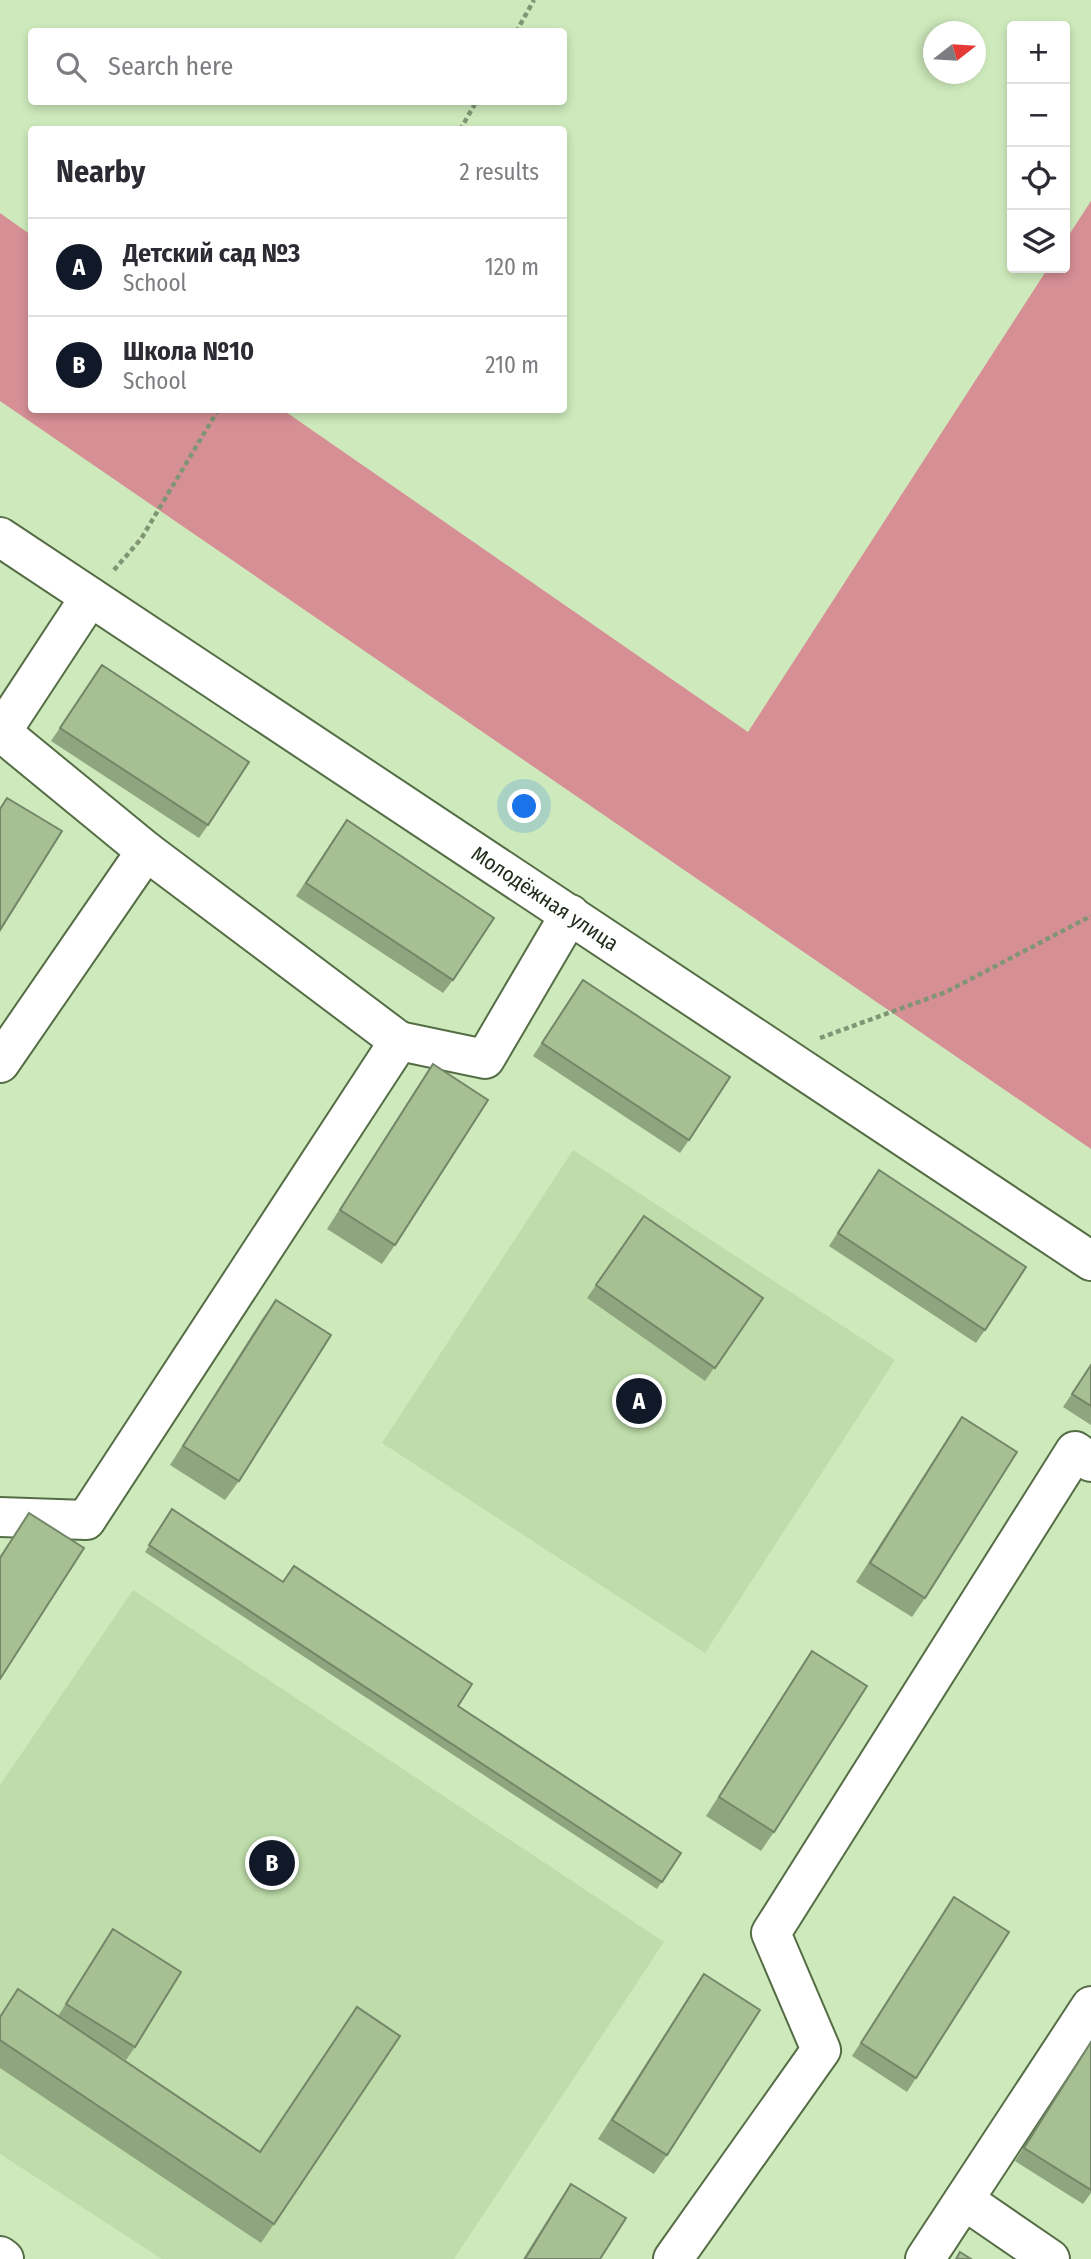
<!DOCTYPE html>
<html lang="en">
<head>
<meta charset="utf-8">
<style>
	:root { --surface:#fff; --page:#f2f2f3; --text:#2b2b33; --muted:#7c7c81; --line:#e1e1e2; --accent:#111827 }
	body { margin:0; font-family:"Fira Sans Condensed",sans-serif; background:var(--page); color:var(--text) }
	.controls { position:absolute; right:21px; top:21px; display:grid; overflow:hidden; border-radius:7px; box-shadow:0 4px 10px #0003 }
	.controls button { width:63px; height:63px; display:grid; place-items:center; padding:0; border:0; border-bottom:2px solid var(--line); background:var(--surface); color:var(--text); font:35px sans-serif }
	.compass { position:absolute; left:923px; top:21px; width:63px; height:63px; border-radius:50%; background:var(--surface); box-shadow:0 4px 10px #0003; rotate:73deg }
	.you { position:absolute; left:525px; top:807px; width:24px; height:24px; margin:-18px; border:5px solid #fff; border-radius:50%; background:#1a73e8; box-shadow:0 0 0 10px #1a73e833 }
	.badge { display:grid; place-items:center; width:46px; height:46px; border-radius:50%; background:var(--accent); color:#fff; font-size:23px; font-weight:700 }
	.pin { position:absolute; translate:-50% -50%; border:4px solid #fff; box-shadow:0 2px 7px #0006 }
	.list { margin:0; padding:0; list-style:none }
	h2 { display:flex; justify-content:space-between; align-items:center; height:91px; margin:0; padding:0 28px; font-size:30px }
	h2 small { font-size:23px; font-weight:400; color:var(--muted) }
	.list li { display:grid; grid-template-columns:46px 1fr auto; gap:21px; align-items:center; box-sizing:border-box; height:98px; padding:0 28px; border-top:2px solid var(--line) }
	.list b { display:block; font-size:26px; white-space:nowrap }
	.list p { margin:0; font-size:23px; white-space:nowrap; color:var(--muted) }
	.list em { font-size:23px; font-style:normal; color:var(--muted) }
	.icon { flex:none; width:38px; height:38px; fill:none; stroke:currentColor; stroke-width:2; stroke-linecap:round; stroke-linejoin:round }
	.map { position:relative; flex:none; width:1091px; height:2259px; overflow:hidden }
	.search { position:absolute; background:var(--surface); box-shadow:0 4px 10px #0003; left:28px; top:28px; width:539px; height:77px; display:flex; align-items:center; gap:18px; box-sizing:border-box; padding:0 24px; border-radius:7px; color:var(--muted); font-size:26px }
	.panel { position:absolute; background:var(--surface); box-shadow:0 4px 10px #0003; left:28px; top:126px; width:539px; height:287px; border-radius:7px }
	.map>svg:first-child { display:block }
	.built { fill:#bfddaa }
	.forest { fill:#d78f96 }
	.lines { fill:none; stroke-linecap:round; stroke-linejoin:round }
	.minor-casing { stroke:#556d45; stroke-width:42 }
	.path { stroke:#819574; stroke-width:4.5; stroke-dasharray:5 3.5; stroke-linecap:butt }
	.minor { stroke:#fff; stroke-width:38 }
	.wall { fill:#8fa57f }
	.building { fill:#a6c094; stroke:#748668; stroke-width:2 }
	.labels { text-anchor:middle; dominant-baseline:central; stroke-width:6; stroke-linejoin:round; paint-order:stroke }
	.street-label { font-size:21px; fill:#222c1b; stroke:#ceeabc }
</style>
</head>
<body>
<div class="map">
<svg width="1091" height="2259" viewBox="0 0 1091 2259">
	<rect width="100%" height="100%" fill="#ceeabc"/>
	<path class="built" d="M 573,1150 L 895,1360 L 705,1653 L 382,1443 Z
		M 133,1590 L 664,1942 L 454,2259 L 162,2259 L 0,2154 L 0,1785 Z"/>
	<path class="forest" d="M 1091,201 L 1091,1149 L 0,401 L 0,213 L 31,235 L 32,410 L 283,410 L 748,732 L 1048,268 L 1065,268 L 1065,241 Z"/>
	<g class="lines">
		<defs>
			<g id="minor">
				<path id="s1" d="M 0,537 L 1091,1261"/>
				<path d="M 0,734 L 90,597"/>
				<path d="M 146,851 L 399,1041"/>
				<path d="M 0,1063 L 146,851 L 1,732"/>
				<path d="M 0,1517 L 86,1520 L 399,1041 L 485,1059 L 570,914"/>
				<path d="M 964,2200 L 1050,2259"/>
				<path d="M 0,2256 L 4,2259"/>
				<path d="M 673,2259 L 821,2050 L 771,1933 L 1075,1451 L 1091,1462"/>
				<path d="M 925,2259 L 1091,2006"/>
			</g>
		</defs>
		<use href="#minor" class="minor-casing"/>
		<path class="path" d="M 516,32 L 534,0
			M 460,130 L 476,102
			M 114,570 L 141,539 L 218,410
			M 820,1038 L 946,992 L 1091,916"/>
		<use href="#minor" class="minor"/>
	</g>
	<path class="wall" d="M 93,678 L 208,825 L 199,838 L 51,741 Z
		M 337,834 L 453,980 L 443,993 L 296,896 Z
		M 574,993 L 689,1140 L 680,1153 L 533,1056 Z
		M 433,1064 L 395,1245 L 382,1264 L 327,1229 L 420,1083 Z
		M 870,1183 L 985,1330 L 976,1343 L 829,1246 Z
		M 644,1216 L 763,1298 L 705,1381 L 587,1298 Z
		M 276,1300 L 239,1481 L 225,1500 L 170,1465 L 262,1319 Z
		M 1091,1365 L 1091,1425 L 1063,1407 Z
		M 962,1417 L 925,1598 L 912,1617 L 856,1582 L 949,1436 Z
		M 172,1509 L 458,1706 L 681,1853 L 657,1889 L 145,1552 Z
		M 29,1513 L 0,1679 L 0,1556 Z
		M 812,1651 L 774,1832 L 761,1851 L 706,1816 L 799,1670 Z
		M 954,1897 L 916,2078 L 907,2092 L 852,2056 Z
		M 113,1929 L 135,2047 L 126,2060 L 86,2035 L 274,2224 L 261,2243 L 0,2068 L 0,2016 L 58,2016 Z
		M 704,1974 L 667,2155 L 654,2174 L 598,2139 L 691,1993 Z
		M 1091,2041 L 1091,2193 L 1083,2204 L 1015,2161 Z
		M 571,2184 L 600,2259 L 523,2259 L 558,2203 Z"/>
	<path class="building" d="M 102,665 L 249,762 L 208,825 L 60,728 Z
		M 7,798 L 62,831 L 0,930 L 0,809 Z
		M 347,820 L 494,918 L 453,980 L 306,883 Z
		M 583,980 L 730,1077 L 689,1140 L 542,1043 Z
		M 433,1064 L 488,1100 L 395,1245 L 340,1210 Z
		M 879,1170 L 1026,1267 L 985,1330 L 838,1233 Z
		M 644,1216 L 763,1298 L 715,1368 L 596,1285 Z
		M 276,1300 L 331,1335 L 239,1481 L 183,1446 Z
		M 1091,1365 L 1091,1406 L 1072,1394 Z
		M 962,1417 L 1017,1452 L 925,1598 L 870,1563 Z
		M 172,1509 L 283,1582 L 294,1566 L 472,1684 L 458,1706 L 681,1853 L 662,1882 L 149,1545 Z
		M 29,1513 L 84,1548 L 0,1679 L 0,1558 Z
		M 812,1651 L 867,1686 L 774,1832 L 719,1797 Z
		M 954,1897 L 1009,1932 L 916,2078 L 861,2043 Z
		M 113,1929 L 181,1972 L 135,2047 L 66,2004 Z
		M 704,1974 L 760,2010 L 667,2155 L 612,2120 Z
		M 18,1989 L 260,2152 L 357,2007 L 400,2036 L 274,2224 L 0,2040 L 0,2017 Z
		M 1091,2042 L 1091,2190 L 1024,2148 Z
		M 571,2184 L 626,2218 L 600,2259 L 525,2259 Z
		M 960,2252 L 971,2259 L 956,2259 Z"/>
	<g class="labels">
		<g class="street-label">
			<text stroke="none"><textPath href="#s1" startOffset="654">Молодёжная улица</textPath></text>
		</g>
	</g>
</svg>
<div class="controls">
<button>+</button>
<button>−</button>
<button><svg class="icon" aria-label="locate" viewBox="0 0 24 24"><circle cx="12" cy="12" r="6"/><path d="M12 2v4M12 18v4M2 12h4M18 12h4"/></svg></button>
<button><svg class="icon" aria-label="layers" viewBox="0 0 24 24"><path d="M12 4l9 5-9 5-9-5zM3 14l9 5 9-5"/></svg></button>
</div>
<svg class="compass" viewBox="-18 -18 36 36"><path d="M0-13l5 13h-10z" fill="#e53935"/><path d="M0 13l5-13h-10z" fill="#7c7c81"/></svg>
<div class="you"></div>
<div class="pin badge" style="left:639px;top:1401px">A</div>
<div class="pin badge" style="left:272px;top:1863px">B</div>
<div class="search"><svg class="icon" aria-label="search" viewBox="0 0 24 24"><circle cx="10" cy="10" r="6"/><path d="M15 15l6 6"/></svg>Search here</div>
<section class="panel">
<h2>Nearby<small>2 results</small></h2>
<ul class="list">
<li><span class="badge">A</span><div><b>Детский сад №3</b><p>School</p></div><em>120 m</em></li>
<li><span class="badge">B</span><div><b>Школа №10</b><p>School</p></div><em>210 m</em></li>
</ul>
</section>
</div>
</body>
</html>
